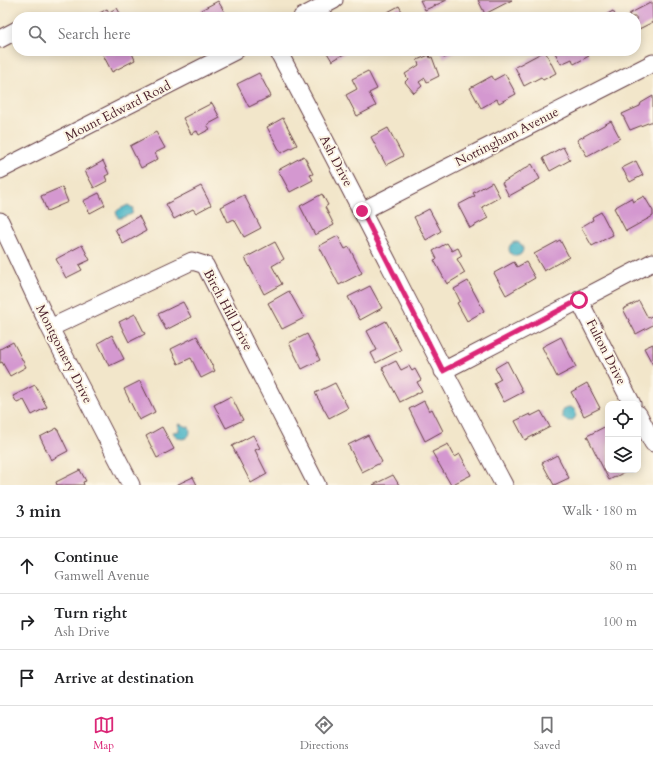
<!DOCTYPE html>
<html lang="en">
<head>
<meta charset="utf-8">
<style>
	:root { --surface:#fff; --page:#f2f2f2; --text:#202124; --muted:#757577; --line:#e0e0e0; --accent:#db2777 }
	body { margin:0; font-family:Cardo,serif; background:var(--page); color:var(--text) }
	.controls { position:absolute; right:12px; bottom:12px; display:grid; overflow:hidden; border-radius:8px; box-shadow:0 2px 10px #0003 }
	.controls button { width:36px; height:36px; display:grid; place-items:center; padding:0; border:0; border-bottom:1px solid var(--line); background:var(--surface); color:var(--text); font:20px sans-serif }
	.stop { position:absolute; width:12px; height:12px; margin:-9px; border:3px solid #db2777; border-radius:50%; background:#fff }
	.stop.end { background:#db2777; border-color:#fff; box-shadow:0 1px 4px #0008 }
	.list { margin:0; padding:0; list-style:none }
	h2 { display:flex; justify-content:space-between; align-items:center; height:52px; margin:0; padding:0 16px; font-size:17px }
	h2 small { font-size:13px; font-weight:400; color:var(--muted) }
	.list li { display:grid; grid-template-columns:26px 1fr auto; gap:12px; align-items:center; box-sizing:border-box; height:56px; padding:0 16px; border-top:1px solid var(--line) }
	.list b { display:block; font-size:15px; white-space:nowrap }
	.list p { margin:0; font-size:13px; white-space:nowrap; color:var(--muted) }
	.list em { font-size:13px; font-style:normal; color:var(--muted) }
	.icon { flex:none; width:22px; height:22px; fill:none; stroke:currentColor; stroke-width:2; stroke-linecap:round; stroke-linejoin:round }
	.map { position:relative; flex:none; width:653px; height:485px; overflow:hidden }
	.search { position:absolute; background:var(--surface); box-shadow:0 2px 10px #0003; left:12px; right:12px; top:12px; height:44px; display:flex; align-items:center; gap:10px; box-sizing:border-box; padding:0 14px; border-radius:16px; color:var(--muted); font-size:15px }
	.sheet { height:220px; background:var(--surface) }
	nav { display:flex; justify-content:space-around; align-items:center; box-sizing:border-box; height:56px; border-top:1px solid var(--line); background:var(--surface); font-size:11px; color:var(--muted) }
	nav a { display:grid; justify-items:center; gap:2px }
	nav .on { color:var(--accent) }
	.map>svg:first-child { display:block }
	.water { fill:#47b3c5; stroke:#486978 }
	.building { fill:#d498d0 }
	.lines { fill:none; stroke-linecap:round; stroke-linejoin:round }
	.minor-casing { stroke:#633d43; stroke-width:19 }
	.minor { stroke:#fff; stroke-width:17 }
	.route { stroke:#db2777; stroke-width:5 }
	.labels { text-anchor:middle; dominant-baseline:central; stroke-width:4; stroke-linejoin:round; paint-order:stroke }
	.street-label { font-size:13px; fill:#4a1f2b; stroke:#fcf5e5 }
</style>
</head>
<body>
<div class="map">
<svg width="653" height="485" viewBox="0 0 653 485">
	<rect width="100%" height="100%" fill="#fcf5e5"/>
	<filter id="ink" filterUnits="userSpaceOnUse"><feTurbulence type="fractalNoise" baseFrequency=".025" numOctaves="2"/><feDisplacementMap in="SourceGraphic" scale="8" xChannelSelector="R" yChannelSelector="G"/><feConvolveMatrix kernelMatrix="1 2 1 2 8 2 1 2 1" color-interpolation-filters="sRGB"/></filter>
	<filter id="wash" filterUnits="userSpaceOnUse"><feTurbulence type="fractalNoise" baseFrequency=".012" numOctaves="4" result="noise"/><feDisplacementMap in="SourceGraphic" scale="16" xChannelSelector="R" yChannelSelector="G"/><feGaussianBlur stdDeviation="0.9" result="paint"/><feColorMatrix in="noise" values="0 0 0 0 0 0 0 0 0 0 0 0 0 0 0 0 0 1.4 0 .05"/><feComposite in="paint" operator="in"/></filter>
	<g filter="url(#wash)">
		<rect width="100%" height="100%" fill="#f2e6ca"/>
		<path class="water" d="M 128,205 L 133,208 L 132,214 L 121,218 L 118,218 L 116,212 L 118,210 Z
			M509 249a7 7 0 1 1 14 0a7 7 0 1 1-14 0Z
			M562 414a7 7 0 1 1 14 0a7 7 0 1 1-14 0Z
			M 179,424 L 189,427 C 194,439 178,444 173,432 L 179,431 Z"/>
		<g id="blocks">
			<path class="building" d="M 420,0 L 447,0 L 425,10 Z
				M 478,0 L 512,0 L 485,14 Z
				M 218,1 L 227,16 L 204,17 L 201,10 Z
				M 652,2 L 653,22 L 637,30 L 636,17 L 630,17 L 629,14 Z
				M 399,6 L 405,17 L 383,17 L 382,15 Z
				M 117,8 L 121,15 L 118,17 L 100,17 L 98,14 L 107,9 L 109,12 Z
				M 613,11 L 616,17 L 602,17 Z
				M 101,51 L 131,51 L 135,60 L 112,72 Z
				M 326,51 L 349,51 L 332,61 Z
				M 440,51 L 457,51 L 444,58 Z
				M 545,51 L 556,73 L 543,80 L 541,77 L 524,86 L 515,67 Z
				M 554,51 L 586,51 L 589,56 L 574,64 L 572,59 L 561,64 Z
				M 429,55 L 430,58 L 432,57 L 439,76 L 427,82 L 425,78 L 419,82 L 422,86 L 414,93 L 405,82 L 408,79 L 405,74 L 419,65 L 417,60 Z
				M 368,71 L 377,89 L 369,93 L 376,106 L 357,116 L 346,95 L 357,89 L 352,79 Z
				M 259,73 L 271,96 L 249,107 L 237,84 Z
				M 505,74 L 516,94 L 499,103 L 497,99 L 481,108 L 470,88 L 492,76 L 494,80 Z
				M 653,96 L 653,121 L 630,130 L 622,114 L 640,106 L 641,103 Z
				M 212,103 L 220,118 L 207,125 L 210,129 L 199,135 L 197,131 L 191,134 L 183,118 Z
				M 283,118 L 297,145 L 281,153 L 267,127 Z
				M 611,121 L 620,138 L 587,156 L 577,140 Z
				M 388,128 L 403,156 L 386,165 L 371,137 Z
				M 156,132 L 165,148 L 155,153 L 158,159 L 141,168 L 130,146 Z
				M 563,147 L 570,160 L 550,171 L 543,158 Z
				M 304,156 L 313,174 L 310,175 L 313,180 L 290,192 L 278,170 Z
				M 103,161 L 109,174 L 105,176 L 107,181 L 94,188 L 85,171 Z
				M 636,161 L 643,175 L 630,182 L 622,168 Z
				M 532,164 L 540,179 L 509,196 L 502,183 Z
				M 492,182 L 500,197 L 482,207 L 488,218 L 470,228 L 458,205 L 475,196 L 473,193 Z
				M 201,186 L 211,205 L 196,213 L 193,209 L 174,219 L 166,204 Z
				M 62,187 L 68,202 L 47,211 L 41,196 Z
				M 99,193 L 105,205 L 90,213 L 83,201 Z
				M 322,194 L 328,205 L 325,207 L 334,225 L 315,235 L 300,206 Z
				M 244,195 L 261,228 L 244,237 L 234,219 L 228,222 L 221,207 Z
				M 644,196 L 653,211 L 653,216 L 626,231 L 614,208 L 631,198 L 633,202 Z
				M 429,209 L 441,231 L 426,240 L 414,217 Z
				M 601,212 L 613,235 L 592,246 L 581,227 L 593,220 L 592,217 Z
				M 139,216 L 146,231 L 123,244 L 115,229 Z
				M 338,236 L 345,249 L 349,247 L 362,273 L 339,285 L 319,246 Z
				M 560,240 L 569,257 L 544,271 L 534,254 Z
				M 275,242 L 284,259 L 272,266 L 282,284 L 264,294 L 245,258 Z
				M 447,243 L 452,251 L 458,248 L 462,256 L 457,259 L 465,273 L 447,284 L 434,260 L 437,259 L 433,251 Z
				M 82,245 L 90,260 L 79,265 L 82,270 L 66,278 L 56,259 Z
				M 514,262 L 517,267 L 526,262 L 535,278 L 506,295 L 494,273 Z
				M 468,281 L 484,311 L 467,321 L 457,303 L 460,301 L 454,289 Z
				M 370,286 L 382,308 L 360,320 L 348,297 Z
				M 289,291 L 304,318 L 282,329 L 268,303 Z
				M 639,301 L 648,318 L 653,315 L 653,325 L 636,334 L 623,309 Z
				M 183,302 L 191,317 L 166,330 L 158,314 Z
				M 135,314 L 145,334 L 129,342 L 119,322 Z
				M 386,321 L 401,350 L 376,363 L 371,353 L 377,350 L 367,331 Z
				M 307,334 L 320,360 L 302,369 L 289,343 Z
				M 112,335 L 124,359 L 109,366 L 98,343 Z
				M 197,336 L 215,371 L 201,378 L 191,358 L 178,364 L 171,349 Z
				M 561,337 L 576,367 L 557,377 L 542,347 Z
				M 13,342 L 26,367 L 10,376 L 2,362 L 0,363 L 0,349 Z
				M 653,344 L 653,365 L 644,348 Z
				M 396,361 L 401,370 L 409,366 L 412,371 L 415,369 L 421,380 L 417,382 L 422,391 L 400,402 L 382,368 Z
				M 507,361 L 523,392 L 504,402 L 494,383 L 501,379 L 495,368 Z
				M 140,381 L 155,412 L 139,420 L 124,389 Z
				M 335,383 L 348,408 L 329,418 L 315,393 Z
				M 587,383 L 600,408 L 584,416 L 571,392 Z
				M 35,385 L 47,407 L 32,415 L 24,400 L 17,403 L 13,396 Z
				M 231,396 L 243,420 L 226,428 L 214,405 Z
				M 424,401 L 429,411 L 432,409 L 443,431 L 425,441 L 409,409 Z
				M 541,411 L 550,427 L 525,440 L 515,421 L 530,414 L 531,416 Z
				M 608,425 L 608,470 L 629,470 L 609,480 L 587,436 Z
				M 162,427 L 174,449 L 157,458 L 146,436 Z
				M 57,428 L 68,451 L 51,460 L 40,437 Z
				M 253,435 L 260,448 L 255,450 L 267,474 L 251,483 L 232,446 Z
				M 368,435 L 382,462 L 362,472 L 348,445 Z
				M 448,444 L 455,457 L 460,454 L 471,475 L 451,485 L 432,452 Z
				M 557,455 L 569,478 L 554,485 L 542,463 Z
				M 80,470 L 86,481 L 83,482 L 84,485 L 57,485 L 56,482 Z
				M 393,475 L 399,485 L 373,485 Z
				M 193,477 L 197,485 L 176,485 Z"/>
		</g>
	</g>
	<g filter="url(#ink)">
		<use href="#blocks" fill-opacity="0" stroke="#633d43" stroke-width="1"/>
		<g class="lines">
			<defs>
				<path id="minor" d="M 302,17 L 334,0
					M 0,39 L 17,30
					M 278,51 C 355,195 427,341 504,485
					M 0,170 L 235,51
					M 362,211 L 653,63
					M 0,221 L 50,328 L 131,485
					M 579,300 L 632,404
					M 50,328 L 192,261 L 205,265 L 317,485
					M 443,371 L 653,262
					M 638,414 L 653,443"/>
			</defs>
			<use href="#minor" class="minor-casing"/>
			<use href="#minor" class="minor"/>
		</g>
	</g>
	<g class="lines" filter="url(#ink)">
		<path class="route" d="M 362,211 L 443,371 L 579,300"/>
	</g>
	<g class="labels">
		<g class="street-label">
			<text transform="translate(118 111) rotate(-27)">Mount Edward Road</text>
			<text transform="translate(507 137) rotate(-27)">Nottingham Avenue</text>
			<text transform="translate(336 161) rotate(62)">Ash Drive</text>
			<text transform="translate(228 310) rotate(62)">Birch Hill Drive</text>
			<text transform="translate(606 352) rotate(63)">Fulton Drive</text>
			<text transform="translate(64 354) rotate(63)">Montgomery Drive</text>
		</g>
	</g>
</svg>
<div class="controls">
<button><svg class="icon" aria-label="locate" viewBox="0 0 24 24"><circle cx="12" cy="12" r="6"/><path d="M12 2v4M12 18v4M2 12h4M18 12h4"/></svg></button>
<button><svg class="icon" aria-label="layers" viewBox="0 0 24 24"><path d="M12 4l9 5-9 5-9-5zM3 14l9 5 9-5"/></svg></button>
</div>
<div class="stop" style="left:579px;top:300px"></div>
<div class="stop end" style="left:362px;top:211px"></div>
<div class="search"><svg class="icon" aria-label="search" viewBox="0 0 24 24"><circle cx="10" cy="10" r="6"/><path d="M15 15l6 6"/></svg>Search here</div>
</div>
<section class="sheet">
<h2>3 min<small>Walk · 180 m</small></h2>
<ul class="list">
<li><svg class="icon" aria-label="ahead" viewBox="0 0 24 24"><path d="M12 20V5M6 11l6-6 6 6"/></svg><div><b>Continue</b><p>Gamwell Avenue</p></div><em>80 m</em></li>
<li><svg class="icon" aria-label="right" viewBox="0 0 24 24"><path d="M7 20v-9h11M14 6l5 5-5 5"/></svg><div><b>Turn right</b><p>Ash Drive</p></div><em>100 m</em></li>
<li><svg class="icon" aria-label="arrive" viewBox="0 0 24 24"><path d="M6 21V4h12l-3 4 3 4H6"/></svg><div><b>Arrive at destination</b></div></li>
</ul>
</section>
<nav>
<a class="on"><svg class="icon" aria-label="map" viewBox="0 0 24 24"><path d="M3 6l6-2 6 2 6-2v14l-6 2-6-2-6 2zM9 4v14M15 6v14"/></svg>Map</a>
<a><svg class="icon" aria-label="directions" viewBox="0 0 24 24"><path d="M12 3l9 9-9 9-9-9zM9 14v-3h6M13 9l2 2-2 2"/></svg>Directions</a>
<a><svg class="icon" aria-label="saved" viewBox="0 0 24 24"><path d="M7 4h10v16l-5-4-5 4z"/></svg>Saved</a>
</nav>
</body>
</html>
